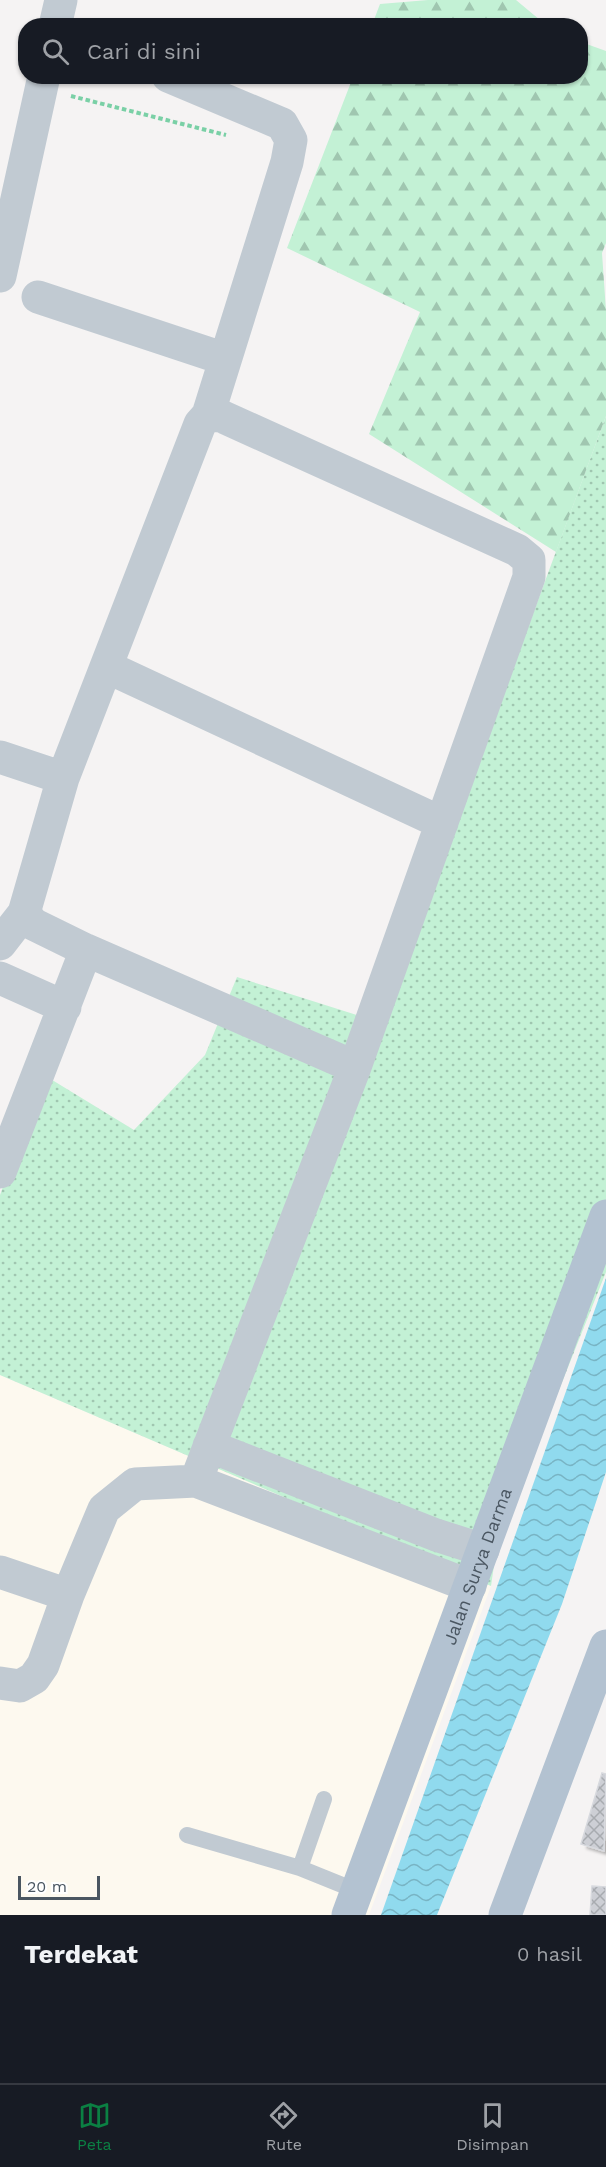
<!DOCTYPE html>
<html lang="id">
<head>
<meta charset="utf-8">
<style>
	:root { --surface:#171b24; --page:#20242c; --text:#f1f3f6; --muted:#9ea1a6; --line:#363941; --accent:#0b8043 }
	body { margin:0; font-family:"Work Sans",sans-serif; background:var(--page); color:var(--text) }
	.scale { position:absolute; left:18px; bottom:15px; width:82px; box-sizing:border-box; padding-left:6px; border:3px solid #4a5661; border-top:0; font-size:16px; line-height:21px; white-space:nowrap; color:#4a5661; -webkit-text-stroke:4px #fff; paint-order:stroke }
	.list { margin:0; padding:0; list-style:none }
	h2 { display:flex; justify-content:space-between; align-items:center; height:78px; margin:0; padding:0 24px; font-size:26px }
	h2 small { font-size:20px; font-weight:400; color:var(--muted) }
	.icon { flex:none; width:33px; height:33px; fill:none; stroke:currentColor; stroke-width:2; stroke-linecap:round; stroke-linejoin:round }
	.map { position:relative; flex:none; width:606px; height:1915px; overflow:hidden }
	.search { position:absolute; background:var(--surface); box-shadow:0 2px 4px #0004; left:18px; right:18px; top:18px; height:66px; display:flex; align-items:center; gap:15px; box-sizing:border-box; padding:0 21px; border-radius:24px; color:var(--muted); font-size:22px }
	.sheet { height:168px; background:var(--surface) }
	nav { display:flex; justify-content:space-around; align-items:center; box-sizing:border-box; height:84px; border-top:2px solid var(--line); background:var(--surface); font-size:16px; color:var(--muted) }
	nav a { display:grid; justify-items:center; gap:3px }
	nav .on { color:var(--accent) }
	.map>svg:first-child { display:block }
	.commercial { fill:#fdf9ef }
	.grass { fill:url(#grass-dots) }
	.forest { fill:url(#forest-firs) }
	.water { fill:url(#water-waves) }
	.building { fill:url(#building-cross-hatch); stroke:#d7d9de; stroke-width:1.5; filter:url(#shadow) }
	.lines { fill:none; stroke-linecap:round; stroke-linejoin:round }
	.path { stroke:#7ad0a6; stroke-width:4; stroke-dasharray:4.5 3; stroke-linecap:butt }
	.service { stroke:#c1cad2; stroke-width:16 }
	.minor { stroke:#c1cad2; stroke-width:33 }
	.primary { stroke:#b3c2d1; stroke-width:33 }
	.labels { text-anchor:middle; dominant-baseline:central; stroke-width:5; stroke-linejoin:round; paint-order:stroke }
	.street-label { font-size:18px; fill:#4a5661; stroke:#fff }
</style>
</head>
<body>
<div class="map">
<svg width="606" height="1915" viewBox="0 0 606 1915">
	<defs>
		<pattern id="grass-dots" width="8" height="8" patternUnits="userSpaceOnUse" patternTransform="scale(1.5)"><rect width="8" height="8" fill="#c3f1d5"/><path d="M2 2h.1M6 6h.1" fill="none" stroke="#a0c6b0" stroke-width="1.8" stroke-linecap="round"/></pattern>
		<pattern id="forest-firs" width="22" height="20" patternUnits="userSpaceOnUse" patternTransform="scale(1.5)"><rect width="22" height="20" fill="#c3f1d5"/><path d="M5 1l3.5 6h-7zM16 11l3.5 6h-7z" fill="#a0c6b0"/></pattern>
		<pattern id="water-waves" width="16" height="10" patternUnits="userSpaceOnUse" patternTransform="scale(1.5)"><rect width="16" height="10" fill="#90daee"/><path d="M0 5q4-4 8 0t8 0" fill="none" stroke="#78b4c4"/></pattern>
		<pattern id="building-cross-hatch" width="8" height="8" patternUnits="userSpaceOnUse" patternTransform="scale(1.5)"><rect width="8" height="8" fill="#cdcfd5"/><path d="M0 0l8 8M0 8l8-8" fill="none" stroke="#a8abb0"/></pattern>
		<filter id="shadow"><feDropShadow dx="6" dy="4" stdDeviation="1.5" flood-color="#0004"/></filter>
	</defs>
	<rect width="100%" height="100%" fill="#f5f3f3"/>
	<path class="commercial" d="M 0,1375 L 491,1586 L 369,1915 L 0,1915 Z"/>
	<path class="grass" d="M 606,416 L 606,1272 L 497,1545 L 491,1586 L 0,1375 L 0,1195 L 44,1075 L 134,1130 L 205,1055 L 237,977 L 382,1023 Z"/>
	<path class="forest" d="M 428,0 L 516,0 L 546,25 L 372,25 L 380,4 Z
		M 581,42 L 606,51 L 606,243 L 602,253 L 606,311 L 606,416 L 556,552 L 369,434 L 420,312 L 287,248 L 353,77 L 580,76 Z"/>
	<path class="water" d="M 606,1278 L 606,1472 L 562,1604 L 437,1915 L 381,1915 Z"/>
	<path class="building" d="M 602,1773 L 606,1774 L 604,1851 L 581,1844 Z
		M 592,1886 L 606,1887 L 606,1915 L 590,1915 Z"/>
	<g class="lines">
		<path class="path" d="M 71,96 L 226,135"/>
		<path class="service" d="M 187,1835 L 300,1868 L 357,1891
			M 300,1868 L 324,1799"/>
		<path class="minor" d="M 55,26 L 61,0
			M 0,276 L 44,76
			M 38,297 L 225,359
			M 107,667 L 442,823
			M 0,757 L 63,778
			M 24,913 L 33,924 L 86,950 L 355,1067
			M 0,944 L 24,913 L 63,778 L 200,424 L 208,415 L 287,162 L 291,140 L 282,124 L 168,76
			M 0,978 L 65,1007
			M 0,1172 L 86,950
			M 209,1446 L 436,1535 L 483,1550
			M 196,1481 L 355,1067 L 529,577 L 529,560 L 517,550 L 221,416 L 208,415
			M 0,1572 L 68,1595
			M 0,1683 L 20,1686 L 34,1678 L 43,1665 L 68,1595 L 104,1509 L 135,1484 L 196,1481 L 470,1586"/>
		<g class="primary">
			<path id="s1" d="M 348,1915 L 606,1216"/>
			<path d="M 505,1915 L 606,1646"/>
		</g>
	</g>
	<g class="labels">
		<g class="street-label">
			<text stroke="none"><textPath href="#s1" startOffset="372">Jalan Surya Darma</textPath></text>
		</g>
	</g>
</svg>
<div class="scale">20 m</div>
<div class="search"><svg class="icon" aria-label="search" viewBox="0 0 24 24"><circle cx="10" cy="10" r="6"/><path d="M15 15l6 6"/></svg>Cari di sini</div>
</div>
<section class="sheet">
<h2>Terdekat<small>0 hasil</small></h2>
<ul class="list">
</ul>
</section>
<nav>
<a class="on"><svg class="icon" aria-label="map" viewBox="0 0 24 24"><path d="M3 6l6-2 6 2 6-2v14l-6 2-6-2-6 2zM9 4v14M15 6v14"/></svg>Peta</a>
<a><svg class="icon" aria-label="directions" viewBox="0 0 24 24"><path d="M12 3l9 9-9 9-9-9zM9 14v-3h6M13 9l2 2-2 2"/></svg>Rute</a>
<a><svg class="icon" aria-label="saved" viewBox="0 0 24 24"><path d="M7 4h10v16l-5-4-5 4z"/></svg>Disimpan</a>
</nav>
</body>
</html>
